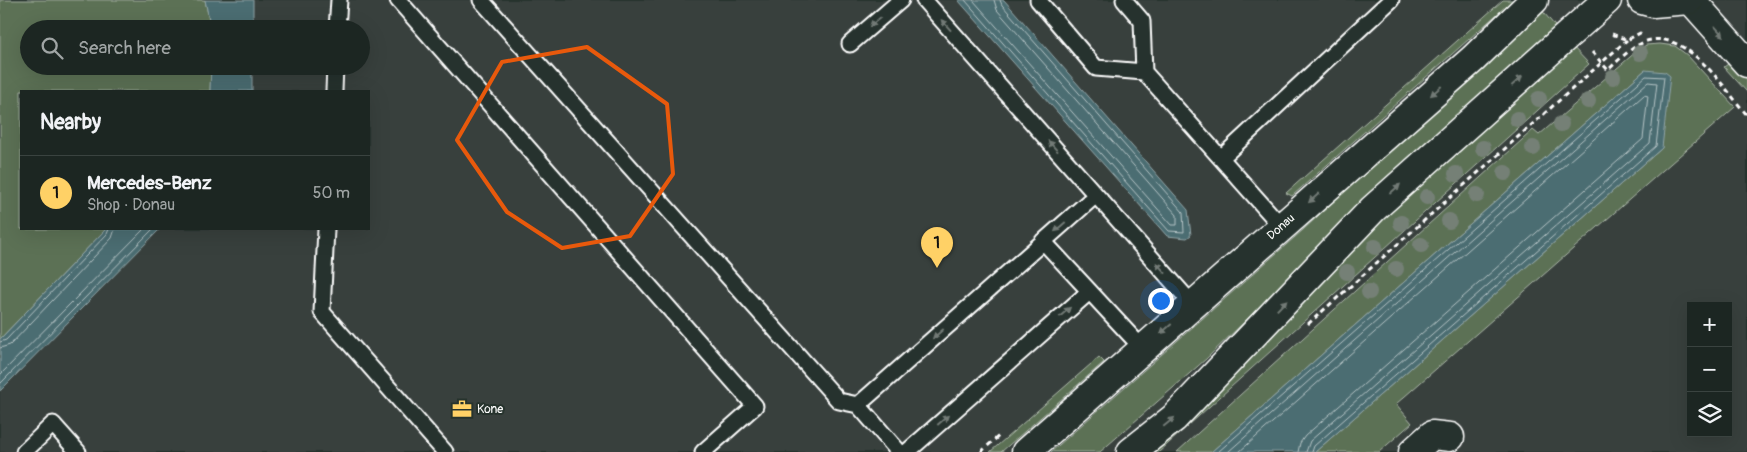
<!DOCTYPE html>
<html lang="en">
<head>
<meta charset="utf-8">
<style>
	:root { --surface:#1c2622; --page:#252e2a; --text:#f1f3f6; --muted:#a0a5a5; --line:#3a4340; --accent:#ffd166 }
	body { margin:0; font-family:Pangolin,sans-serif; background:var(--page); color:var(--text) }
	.controls { position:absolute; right:15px; bottom:15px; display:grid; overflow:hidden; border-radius:0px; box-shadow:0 5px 20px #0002 }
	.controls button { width:45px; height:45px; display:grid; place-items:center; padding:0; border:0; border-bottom:1px solid var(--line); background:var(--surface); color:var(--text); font:25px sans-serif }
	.you { position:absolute; left:1160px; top:300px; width:18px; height:18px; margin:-12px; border:4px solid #fff; border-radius:50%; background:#1a73e8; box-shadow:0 0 0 8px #1a73e833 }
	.badge { display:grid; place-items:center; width:32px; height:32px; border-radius:50%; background:var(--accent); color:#111; font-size:16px; font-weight:700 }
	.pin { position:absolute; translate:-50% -41px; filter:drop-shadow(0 1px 2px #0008) }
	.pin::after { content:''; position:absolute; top:26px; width:18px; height:15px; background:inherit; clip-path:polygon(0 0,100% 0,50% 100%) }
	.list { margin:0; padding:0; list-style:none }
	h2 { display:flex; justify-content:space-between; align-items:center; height:65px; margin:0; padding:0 20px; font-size:21px }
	h2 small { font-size:16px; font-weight:400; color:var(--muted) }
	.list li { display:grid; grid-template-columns:32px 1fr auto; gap:15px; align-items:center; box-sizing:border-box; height:75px; padding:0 20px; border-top:1px solid var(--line) }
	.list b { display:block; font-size:19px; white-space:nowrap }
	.list p { margin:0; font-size:16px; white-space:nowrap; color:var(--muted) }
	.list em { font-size:16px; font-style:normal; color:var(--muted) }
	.icon { flex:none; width:28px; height:28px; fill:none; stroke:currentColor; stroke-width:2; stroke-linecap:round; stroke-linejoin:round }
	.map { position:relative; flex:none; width:1747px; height:452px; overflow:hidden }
	.search { position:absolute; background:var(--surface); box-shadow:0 5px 20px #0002; left:20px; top:20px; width:350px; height:55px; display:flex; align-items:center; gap:12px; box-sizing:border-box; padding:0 18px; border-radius:28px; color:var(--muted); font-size:19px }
	.panel { position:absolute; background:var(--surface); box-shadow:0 5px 20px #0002; left:20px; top:90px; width:350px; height:140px; border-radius:0px }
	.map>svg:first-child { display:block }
	.built { fill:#383f3d; fill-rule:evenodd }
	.green { fill:#5b7155; stroke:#adb8aa }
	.water { fill:#4b6d72; stroke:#93a7aa }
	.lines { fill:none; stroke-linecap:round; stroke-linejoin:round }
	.shore { stroke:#b7c5c7; stroke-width:1 }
	.lane-casing { stroke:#fff; stroke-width:19 }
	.street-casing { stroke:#fff; stroke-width:31 }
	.secondary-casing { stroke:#fff; stroke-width:31 }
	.path { stroke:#fff; stroke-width:3; stroke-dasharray:5 4; stroke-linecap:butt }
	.lane { stroke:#26332d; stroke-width:15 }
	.street { stroke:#26332d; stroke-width:28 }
	.secondary { stroke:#26332d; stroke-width:28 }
	.tree { fill:#758076 }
	.oneway { fill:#727a76 }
	.marked { fill:none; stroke:#e8590c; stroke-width:4; stroke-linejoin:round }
	.labels { text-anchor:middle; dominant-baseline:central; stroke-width:4; stroke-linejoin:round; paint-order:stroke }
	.street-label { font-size:12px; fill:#fff; stroke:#26332d }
	.poi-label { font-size:12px; fill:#fff; stroke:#26332d; text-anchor:start }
</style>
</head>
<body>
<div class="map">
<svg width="1747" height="452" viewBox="0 0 1747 452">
	<rect width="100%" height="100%" fill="#26332d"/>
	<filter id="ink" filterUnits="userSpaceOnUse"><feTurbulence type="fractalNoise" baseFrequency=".02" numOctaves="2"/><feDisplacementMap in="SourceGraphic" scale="10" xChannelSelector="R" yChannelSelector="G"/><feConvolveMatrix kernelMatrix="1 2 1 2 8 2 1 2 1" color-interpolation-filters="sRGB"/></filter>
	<g filter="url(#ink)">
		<path class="built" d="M 106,0 L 1747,0 L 1747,452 L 0,452 L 0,287 L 53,229 L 369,229 L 369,91 L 88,91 L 93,66 L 361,66 L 361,29 L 101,29 ZM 1691,306 L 1728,306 L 1728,433 L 1691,433 Z"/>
		<path class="green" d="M 0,0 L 205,0 L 211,29 L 29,29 L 29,66 L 211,66 L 210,91 L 21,91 L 21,229 L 106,229 L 0,339 Z
			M 1503,0 L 1513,0 L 1292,196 L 1286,193 Z
			M 1540,8 L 1559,31 L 1315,253 L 1206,359 L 1100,452 L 1051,452 L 1303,230 Z
			M 1660,44 L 1675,46 L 1687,55 L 1735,107 L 1396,404 L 1412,423 L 1379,452 L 1315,452 L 1662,148 L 1645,70 L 1211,452 L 1177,452 L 1533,130 L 1539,135 L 1637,51 L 1646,45 Z
			M 1571,45 L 1589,64 L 1159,452 L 1151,452 L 1389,207 Z
			M 1732,61 L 1747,78 L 1747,92 L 1724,67 Z
			M 1099,357 L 1104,362 L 1001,452 L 990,452 Z"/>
		<path class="water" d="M 205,0 L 253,0 L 253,29 L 211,29 Z
			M 958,0 L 1004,0 L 1188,210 L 1191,235 L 1187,238 L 1167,236 Z
			M 211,66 L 252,66 L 252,91 L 210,91 Z
			M 1645,70 L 1665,72 L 1670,76 L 1662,148 L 1315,452 L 1211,452 Z
			M 106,229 L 160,229 L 0,391 L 0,339 Z"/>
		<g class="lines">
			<path class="shore" d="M 965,0 L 1169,231 L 1184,232 L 1183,212 L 1002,5 L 1000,0
				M 973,0 L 1172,225 L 1177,225 L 1177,215 L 997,10 L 994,0
				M 0,342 L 6,340 L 107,234 L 109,229
				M 0,348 L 10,345 L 112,238 L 115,229
				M 0,375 L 144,229
				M 0,384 L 153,229
				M 1218,452 L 1646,76 L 1664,77 L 1656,146 L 1314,446 L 1312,452
				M 1228,452 L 1648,82 L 1657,83 L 1650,143 L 1310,441 L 1306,452
				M 1239,452 L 1644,95 L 1648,96 L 1643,139 L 1305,436 L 1300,443 L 1298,452"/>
			<defs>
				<path id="lane" d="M 398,0 L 755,406 L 703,452
					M 481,0 L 839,401 L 858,405 L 899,452
					M 924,0 L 1193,305
					M 1038,0 L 1096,68 L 1144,72
					M 1124,0 L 1142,21 L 1144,72 L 1282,227
					M 337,29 L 339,0
					M 850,44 L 901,0
					M 334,91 L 335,66
					M 1221,158 L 1391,0
					M 326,229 L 322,312 L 445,452
					M 1043,241 L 1143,349
					M 858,405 L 1096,195
					M 24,452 L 53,424 L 78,452
					M 907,452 L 1089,292"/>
				<path id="street" d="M 1691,0 L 1747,63
					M 1413,452 L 1432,435 L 1450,437"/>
				<path id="secondary" d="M 1642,0 L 1653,3 L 1689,0
					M 1026,452 L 1473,59 L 1534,0
					M 1131,452 L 1174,418 L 1373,209 L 1607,0"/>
			</defs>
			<use href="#lane" class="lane-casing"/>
			<use href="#street" class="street-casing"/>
			<use href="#secondary" class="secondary-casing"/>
			<path class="path" d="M 1612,34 L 1627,40 L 1642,32
				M 1592,52 L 1608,70 C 1619,60 1630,48 1644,42 C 1685,26 1724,88 1747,115
				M 1308,324 L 1627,40
				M 981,452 L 1001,434"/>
			<use href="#lane" class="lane"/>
			<use href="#street" class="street"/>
			<use href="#secondary" class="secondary"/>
		</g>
		<g class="tree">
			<circle cx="1640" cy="53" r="8"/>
			<circle cx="1613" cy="77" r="8"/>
			<circle cx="1539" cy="99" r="8"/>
			<circle cx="1588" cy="101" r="8"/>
			<circle cx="1517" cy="119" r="8"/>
			<circle cx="1561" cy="124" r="8"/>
			<circle cx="1483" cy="148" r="8"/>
			<circle cx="1533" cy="148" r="8"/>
			<circle cx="1505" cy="173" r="8"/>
			<circle cx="1456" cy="174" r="8"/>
			<circle cx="1477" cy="195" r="8"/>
			<circle cx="1427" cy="197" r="8"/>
			<circle cx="1449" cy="221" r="8"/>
			<circle cx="1401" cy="223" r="8"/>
			<circle cx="1421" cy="245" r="8"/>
			<circle cx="1375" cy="247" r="8"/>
			<circle cx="1396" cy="269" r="8"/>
			<circle cx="1347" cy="272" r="8"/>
			<circle cx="1369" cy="292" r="8"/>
		</g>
		<defs><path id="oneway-solid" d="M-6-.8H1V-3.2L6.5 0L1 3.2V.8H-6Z" transform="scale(1.25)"/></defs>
		<g class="oneway">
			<use href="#oneway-solid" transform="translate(875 22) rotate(140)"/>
			<use href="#oneway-solid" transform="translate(946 25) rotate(-132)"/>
			<use href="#oneway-solid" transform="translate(1719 31) rotate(48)"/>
			<use href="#oneway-solid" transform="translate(1517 81) rotate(-42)"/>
			<use href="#oneway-solid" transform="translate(1436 91) rotate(139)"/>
			<use href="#oneway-solid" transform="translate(1053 146) rotate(-132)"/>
			<use href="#oneway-solid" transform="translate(1395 189) rotate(-42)"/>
			<use href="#oneway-solid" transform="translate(1314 198) rotate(139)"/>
			<use href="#oneway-solid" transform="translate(1060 227) rotate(139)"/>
			<use href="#oneway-solid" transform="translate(1161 268) rotate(-132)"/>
			<use href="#oneway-solid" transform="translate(1282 305) rotate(-46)"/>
			<use href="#oneway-solid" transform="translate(1065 312) rotate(-41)"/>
			<use href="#oneway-solid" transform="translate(1166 329) rotate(139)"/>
			<use href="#oneway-solid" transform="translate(938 334) rotate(139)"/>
			<use href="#oneway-solid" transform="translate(943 420) rotate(-41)"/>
			<use href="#oneway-solid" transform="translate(1169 422) rotate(-40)"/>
		</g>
	</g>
	<path class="marked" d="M 587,47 L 667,104 L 673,174 L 630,236 L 562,248 L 507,212 L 457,140 L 502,62 Z"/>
	<defs>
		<symbol id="office-bare" viewBox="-9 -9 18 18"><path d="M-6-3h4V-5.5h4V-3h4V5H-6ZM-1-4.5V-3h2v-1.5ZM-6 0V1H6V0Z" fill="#ffd166" stroke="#26332d" stroke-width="2.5" paint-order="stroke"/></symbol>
	</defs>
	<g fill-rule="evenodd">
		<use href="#office-bare" x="448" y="395" width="28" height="28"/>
	</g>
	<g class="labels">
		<g class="street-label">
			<text transform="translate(1281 227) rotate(-41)">Donau</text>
		</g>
		<g class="poi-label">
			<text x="477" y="409">Kone</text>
		</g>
	</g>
</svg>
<div class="controls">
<button>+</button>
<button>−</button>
<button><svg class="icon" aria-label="layers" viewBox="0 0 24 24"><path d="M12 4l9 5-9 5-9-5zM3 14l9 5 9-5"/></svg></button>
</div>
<div class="you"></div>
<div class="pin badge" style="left:937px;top:268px">1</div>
<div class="search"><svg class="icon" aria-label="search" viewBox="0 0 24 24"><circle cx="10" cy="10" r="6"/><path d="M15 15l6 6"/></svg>Search here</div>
<section class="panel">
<h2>Nearby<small></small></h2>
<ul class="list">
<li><span class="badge">1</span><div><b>Mercedes-Benz</b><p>Shop · Donau</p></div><em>50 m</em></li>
</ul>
</section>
</div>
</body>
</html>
